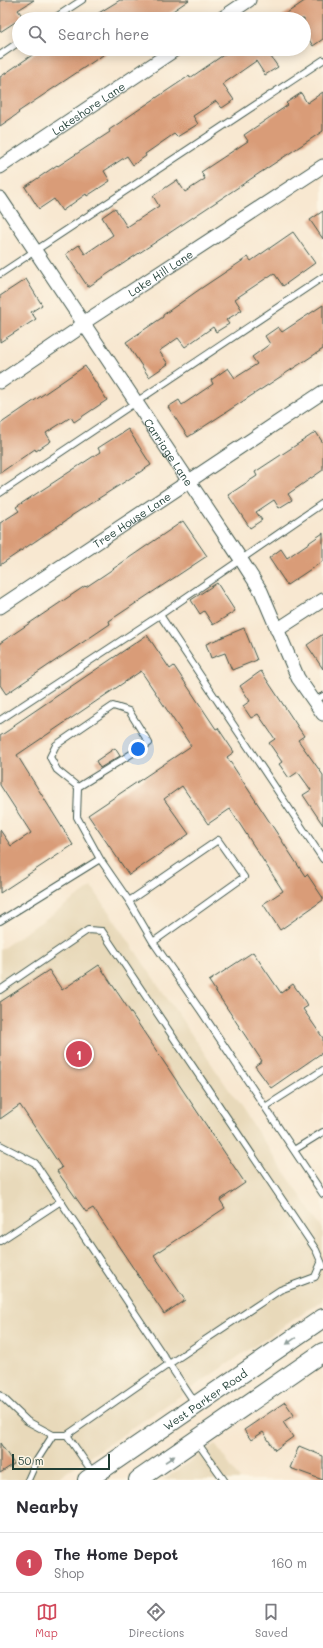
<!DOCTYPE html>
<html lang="en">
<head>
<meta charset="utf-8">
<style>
	:root { --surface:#fff; --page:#f2f2f3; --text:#2b2b33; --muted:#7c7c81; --line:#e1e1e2; --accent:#d1495b }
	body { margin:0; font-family:Mali,sans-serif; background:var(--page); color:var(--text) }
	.scale { position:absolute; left:12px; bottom:10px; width:98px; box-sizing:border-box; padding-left:4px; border:2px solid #1f3d34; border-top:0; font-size:11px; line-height:14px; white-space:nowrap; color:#1f3d34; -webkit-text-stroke:3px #fcf5e5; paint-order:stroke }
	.you { position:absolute; left:138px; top:749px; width:14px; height:14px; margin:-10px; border:3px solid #fff; border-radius:50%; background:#1a73e8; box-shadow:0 0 0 6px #1a73e833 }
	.badge { display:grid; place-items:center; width:26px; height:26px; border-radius:50%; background:var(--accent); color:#fff; font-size:13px; font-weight:700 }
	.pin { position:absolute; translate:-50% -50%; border:2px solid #fff; box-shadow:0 1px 4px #0006 }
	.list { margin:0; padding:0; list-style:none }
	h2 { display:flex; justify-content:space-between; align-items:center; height:52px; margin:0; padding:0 16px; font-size:17px }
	h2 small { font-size:13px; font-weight:400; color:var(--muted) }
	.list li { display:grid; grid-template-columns:26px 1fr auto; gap:12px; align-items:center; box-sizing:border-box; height:60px; padding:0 16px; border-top:1px solid var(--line) }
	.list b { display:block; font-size:15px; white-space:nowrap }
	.list p { margin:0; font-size:13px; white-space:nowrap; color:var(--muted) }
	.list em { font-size:13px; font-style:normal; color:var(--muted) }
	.icon { flex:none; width:22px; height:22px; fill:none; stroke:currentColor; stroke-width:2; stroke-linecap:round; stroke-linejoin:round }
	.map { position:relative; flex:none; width:323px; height:1480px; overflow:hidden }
	.search { position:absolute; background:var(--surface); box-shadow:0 2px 10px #0003; left:12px; right:12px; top:12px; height:44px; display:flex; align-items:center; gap:10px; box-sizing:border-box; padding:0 14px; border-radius:22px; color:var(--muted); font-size:15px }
	.sheet { height:112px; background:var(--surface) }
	nav { display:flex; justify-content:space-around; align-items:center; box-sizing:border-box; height:56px; border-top:1px solid var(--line); background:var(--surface); font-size:11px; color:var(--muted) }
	nav a { display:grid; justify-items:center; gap:2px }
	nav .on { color:var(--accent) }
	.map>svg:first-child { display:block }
	.built { fill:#e8d9ba }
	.building { fill:#d99c78 }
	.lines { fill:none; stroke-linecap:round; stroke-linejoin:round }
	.service-casing { stroke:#40574c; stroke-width:8 }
	.minor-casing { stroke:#40574c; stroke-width:15 }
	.secondary-casing { stroke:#40574c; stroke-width:20 }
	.service { stroke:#fff; stroke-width:6 }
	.minor { stroke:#fff; stroke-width:13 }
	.secondary { stroke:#fff; stroke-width:18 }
	.oneway { fill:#8f9e9a }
	.labels { text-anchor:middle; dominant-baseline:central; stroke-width:3; stroke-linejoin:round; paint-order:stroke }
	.street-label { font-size:11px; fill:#1f3d34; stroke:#fcf5e5 }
</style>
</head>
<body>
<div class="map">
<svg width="323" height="1480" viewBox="0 0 323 1480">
	<rect width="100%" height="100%" fill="#fcf5e5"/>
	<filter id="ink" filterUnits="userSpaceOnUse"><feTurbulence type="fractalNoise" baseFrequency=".025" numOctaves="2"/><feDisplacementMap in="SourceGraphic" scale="8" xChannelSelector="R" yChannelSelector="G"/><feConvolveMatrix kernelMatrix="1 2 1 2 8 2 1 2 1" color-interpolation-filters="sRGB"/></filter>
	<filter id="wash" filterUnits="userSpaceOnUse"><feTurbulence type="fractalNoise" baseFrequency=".012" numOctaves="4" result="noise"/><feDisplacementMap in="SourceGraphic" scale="16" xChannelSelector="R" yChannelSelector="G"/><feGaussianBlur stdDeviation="0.9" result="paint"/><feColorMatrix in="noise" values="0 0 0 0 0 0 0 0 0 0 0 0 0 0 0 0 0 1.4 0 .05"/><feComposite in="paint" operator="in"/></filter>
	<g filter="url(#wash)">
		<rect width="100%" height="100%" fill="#f8e8d1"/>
		<path class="built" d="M 92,887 L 323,1229 L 323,1300 L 55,1480 L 0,1480 L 0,950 Z
			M 215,1444 L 240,1480 L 163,1480 Z"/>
		<g id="blocks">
			<path class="building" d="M 0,0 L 34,0 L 18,10 L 23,17 L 0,32 Z
				M 120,0 L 189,0 L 161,19 L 89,19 Z
				M 306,0 L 323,0 L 323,39 L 313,46 L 304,32 L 304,19 L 278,19 Z
				M 41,49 L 112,49 L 18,112 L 19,113 L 0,126 L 0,77 Z
				M 232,49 L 283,49 L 271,57 L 278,67 L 265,75 L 256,61 L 223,84 L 234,100 L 222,108 L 216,101 L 193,116 L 198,124 L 177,137 L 174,134 L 145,154 L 146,156 L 133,165 L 127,156 L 104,171 L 110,181 L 87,196 L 86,194 L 62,211 L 54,199 L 39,209 L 25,187 L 57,165 L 58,166 L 110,132 L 109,130 L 147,104 L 189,76 L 190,78 Z
				M 323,92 L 323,131 L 88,287 L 66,254 L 79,245 L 85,254 L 113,235 L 102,217 L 115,208 L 127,227 L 159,206 L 153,196 L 177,180 L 185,192 L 205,179 L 201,172 L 248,141 L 244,135 L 288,105 L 286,103 L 301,93 L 307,103 Z
				M 323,211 L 323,239 L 310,220 Z
				M 293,232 L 315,263 L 283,286 L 274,273 L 235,299 L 242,310 L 226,320 L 229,324 L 216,332 L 213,327 L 185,347 L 178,338 L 159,351 L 168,364 L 149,377 L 126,342 L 163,317 L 163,315 L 203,287 L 248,257 L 251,261 Z
				M 26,279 L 42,305 L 31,312 L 36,319 L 0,342 L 0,296 Z
				M 323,305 L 323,349 L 188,437 L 168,407 L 179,400 L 182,405 L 213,384 L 211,380 L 228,368 L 235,378 L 257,364 L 252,357 L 270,344 L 265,336 L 278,327 L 282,332 Z
				M 85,366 L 107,400 L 74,422 L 71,417 L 46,433 L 51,441 L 36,451 L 35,449 L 0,473 L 0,424 Z
				M 128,429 L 151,465 L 71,516 L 71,517 L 0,565 L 0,523 L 19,511 L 16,507 L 100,452 L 98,448 Z
				M 316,432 L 323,443 L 323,470 L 288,494 L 292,500 L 279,508 L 274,500 L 256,512 L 262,520 L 250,528 L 228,495 L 257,476 L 255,472 Z
				M 183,521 L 207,556 L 109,621 L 110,624 L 6,694 L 0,685 L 0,643 L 85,586 L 86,587 L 107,573 Z
				M 323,533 L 323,561 L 287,585 L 269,558 L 281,549 L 287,558 Z
				M 217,583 L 235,611 L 213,625 L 204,611 L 200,614 L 191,600 Z
				M 244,628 L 257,660 L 232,670 L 225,653 L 211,658 L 206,644 Z
				M 323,634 L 323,669 L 307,645 Z
				M 147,635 L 170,669 L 174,666 L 216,729 L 218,728 L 234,752 L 227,757 L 305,876 L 307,874 L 323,898 L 323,900 L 280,930 L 263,904 L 283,891 L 230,809 L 208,824 L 182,786 L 164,799 L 189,834 L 129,875 L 88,815 L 191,746 L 141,671 L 17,755 L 73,845 L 0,893 L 0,830 L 11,846 L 31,833 L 0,785 L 0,736 L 15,726 L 14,725 Z
				M 261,671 L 304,736 L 298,740 L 323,775 L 323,825 L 303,795 L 311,790 L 298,772 L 289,778 L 279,764 L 282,762 L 269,743 L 275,739 L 258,714 L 251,718 L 243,706 L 250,701 L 240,686 Z
				M 115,748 L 120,756 L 100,768 L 96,761 Z
				M 253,952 L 281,993 L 293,984 L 308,1006 L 303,1009 L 323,1038 L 323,1052 L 271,1088 L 255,1066 L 262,1061 L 209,981 Z
				M 99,965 L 245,1183 L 220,1200 L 225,1208 L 154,1255 L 185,1300 L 164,1314 L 93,1208 L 86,1212 L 57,1171 L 62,1168 L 20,1105 L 0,1119 L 0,1002 L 49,970 L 62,990 Z
				M 285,1402 L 294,1415 L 283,1422 L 293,1437 L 275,1450 L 263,1432 L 251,1440 L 244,1430 Z
				M 0,1443 L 14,1464 L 0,1473 Z
				M 299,1446 L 323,1456 L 323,1480 L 290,1468 Z"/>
		</g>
	</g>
	<g filter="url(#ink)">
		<use href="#blocks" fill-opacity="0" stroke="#40574c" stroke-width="1"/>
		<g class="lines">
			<defs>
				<path id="service" d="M 53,19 L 82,0
					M 0,55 L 19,42
					M 0,274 L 323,60
					M 0,493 L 323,277
					M 160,615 L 323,859
					M 314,701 L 323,696
					M 113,706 L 129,711 L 149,743 L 78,787 L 57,770 L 50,757 L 56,745 Z
					M 0,720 L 160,615 L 323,503
					M 100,859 L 129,901 L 218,840 L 244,877 L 153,942 L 201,1011 L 323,1194
					M 129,901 L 153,942
					M 0,921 L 100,859 L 77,817 L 78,787
					M 0,990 L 88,930 L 102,931 L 316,1250 L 323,1266
					M 265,1107 L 323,1070
					M 0,1145 L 35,1163 L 169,1364 L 280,1290 L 315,1277 L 321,1263
					M 294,1150 L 323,1132
					M 0,1241 L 61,1201
					M 0,1395 L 27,1421 L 53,1435 L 67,1435 L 169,1364 L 195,1403
					M 67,1435 L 93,1473
					M 197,1442 L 224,1480
					M 28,1480 L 37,1460 L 53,1435"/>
				<g id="minor">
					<path d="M 221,19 L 249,0"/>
					<path id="s1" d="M 0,167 L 176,49"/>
					<path id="s2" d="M 0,198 L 240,558 L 261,591 L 298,678 L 323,714"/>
					<path id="s3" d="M 0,382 L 75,331 L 83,323 L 323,166"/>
					<path id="s4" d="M 0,607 L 323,392"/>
					<path d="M 277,630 L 323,600"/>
				</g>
				<g id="secondary">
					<path id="s5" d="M 87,1480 L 323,1318"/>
					<path d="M 138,1480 L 323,1352"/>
				</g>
			</defs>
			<use href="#service" class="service-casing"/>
			<use href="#minor" class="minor-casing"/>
			<use href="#secondary" class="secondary-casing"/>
			<use href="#service" class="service"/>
			<use href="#minor" class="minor"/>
			<use href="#secondary" class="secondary"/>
		</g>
		<defs><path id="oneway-solid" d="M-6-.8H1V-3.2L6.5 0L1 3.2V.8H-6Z"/></defs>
		<g class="oneway">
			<use href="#oneway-solid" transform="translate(291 1341) rotate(145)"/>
			<use href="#oneway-solid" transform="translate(170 1459) rotate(-33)"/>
		</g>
	</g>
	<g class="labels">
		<g class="street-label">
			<text stroke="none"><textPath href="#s1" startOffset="106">Lakeshore Lane</textPath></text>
			<text stroke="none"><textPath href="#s3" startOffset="194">Lake Hill Lane</textPath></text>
			<text stroke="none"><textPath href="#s2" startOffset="305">Carriage Lane</textPath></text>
			<text stroke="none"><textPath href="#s4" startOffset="158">Tree House Lane</textPath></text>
			<text stroke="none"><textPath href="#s5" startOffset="143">West Parker Road</textPath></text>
		</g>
	</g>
</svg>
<div class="scale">50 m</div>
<div class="you"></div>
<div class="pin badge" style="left:79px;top:1054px">1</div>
<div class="search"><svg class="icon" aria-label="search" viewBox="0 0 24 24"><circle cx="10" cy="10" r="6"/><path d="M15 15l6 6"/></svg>Search here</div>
</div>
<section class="sheet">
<h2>Nearby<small></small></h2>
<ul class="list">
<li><span class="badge">1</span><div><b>The Home Depot</b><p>Shop</p></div><em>160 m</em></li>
</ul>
</section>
<nav>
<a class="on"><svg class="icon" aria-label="map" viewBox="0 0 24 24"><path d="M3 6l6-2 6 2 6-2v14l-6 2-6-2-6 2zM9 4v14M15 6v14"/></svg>Map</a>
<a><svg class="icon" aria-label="directions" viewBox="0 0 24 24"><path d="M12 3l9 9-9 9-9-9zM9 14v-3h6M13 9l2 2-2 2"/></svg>Directions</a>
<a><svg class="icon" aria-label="saved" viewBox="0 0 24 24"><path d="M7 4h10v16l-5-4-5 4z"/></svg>Saved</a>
</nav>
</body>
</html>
